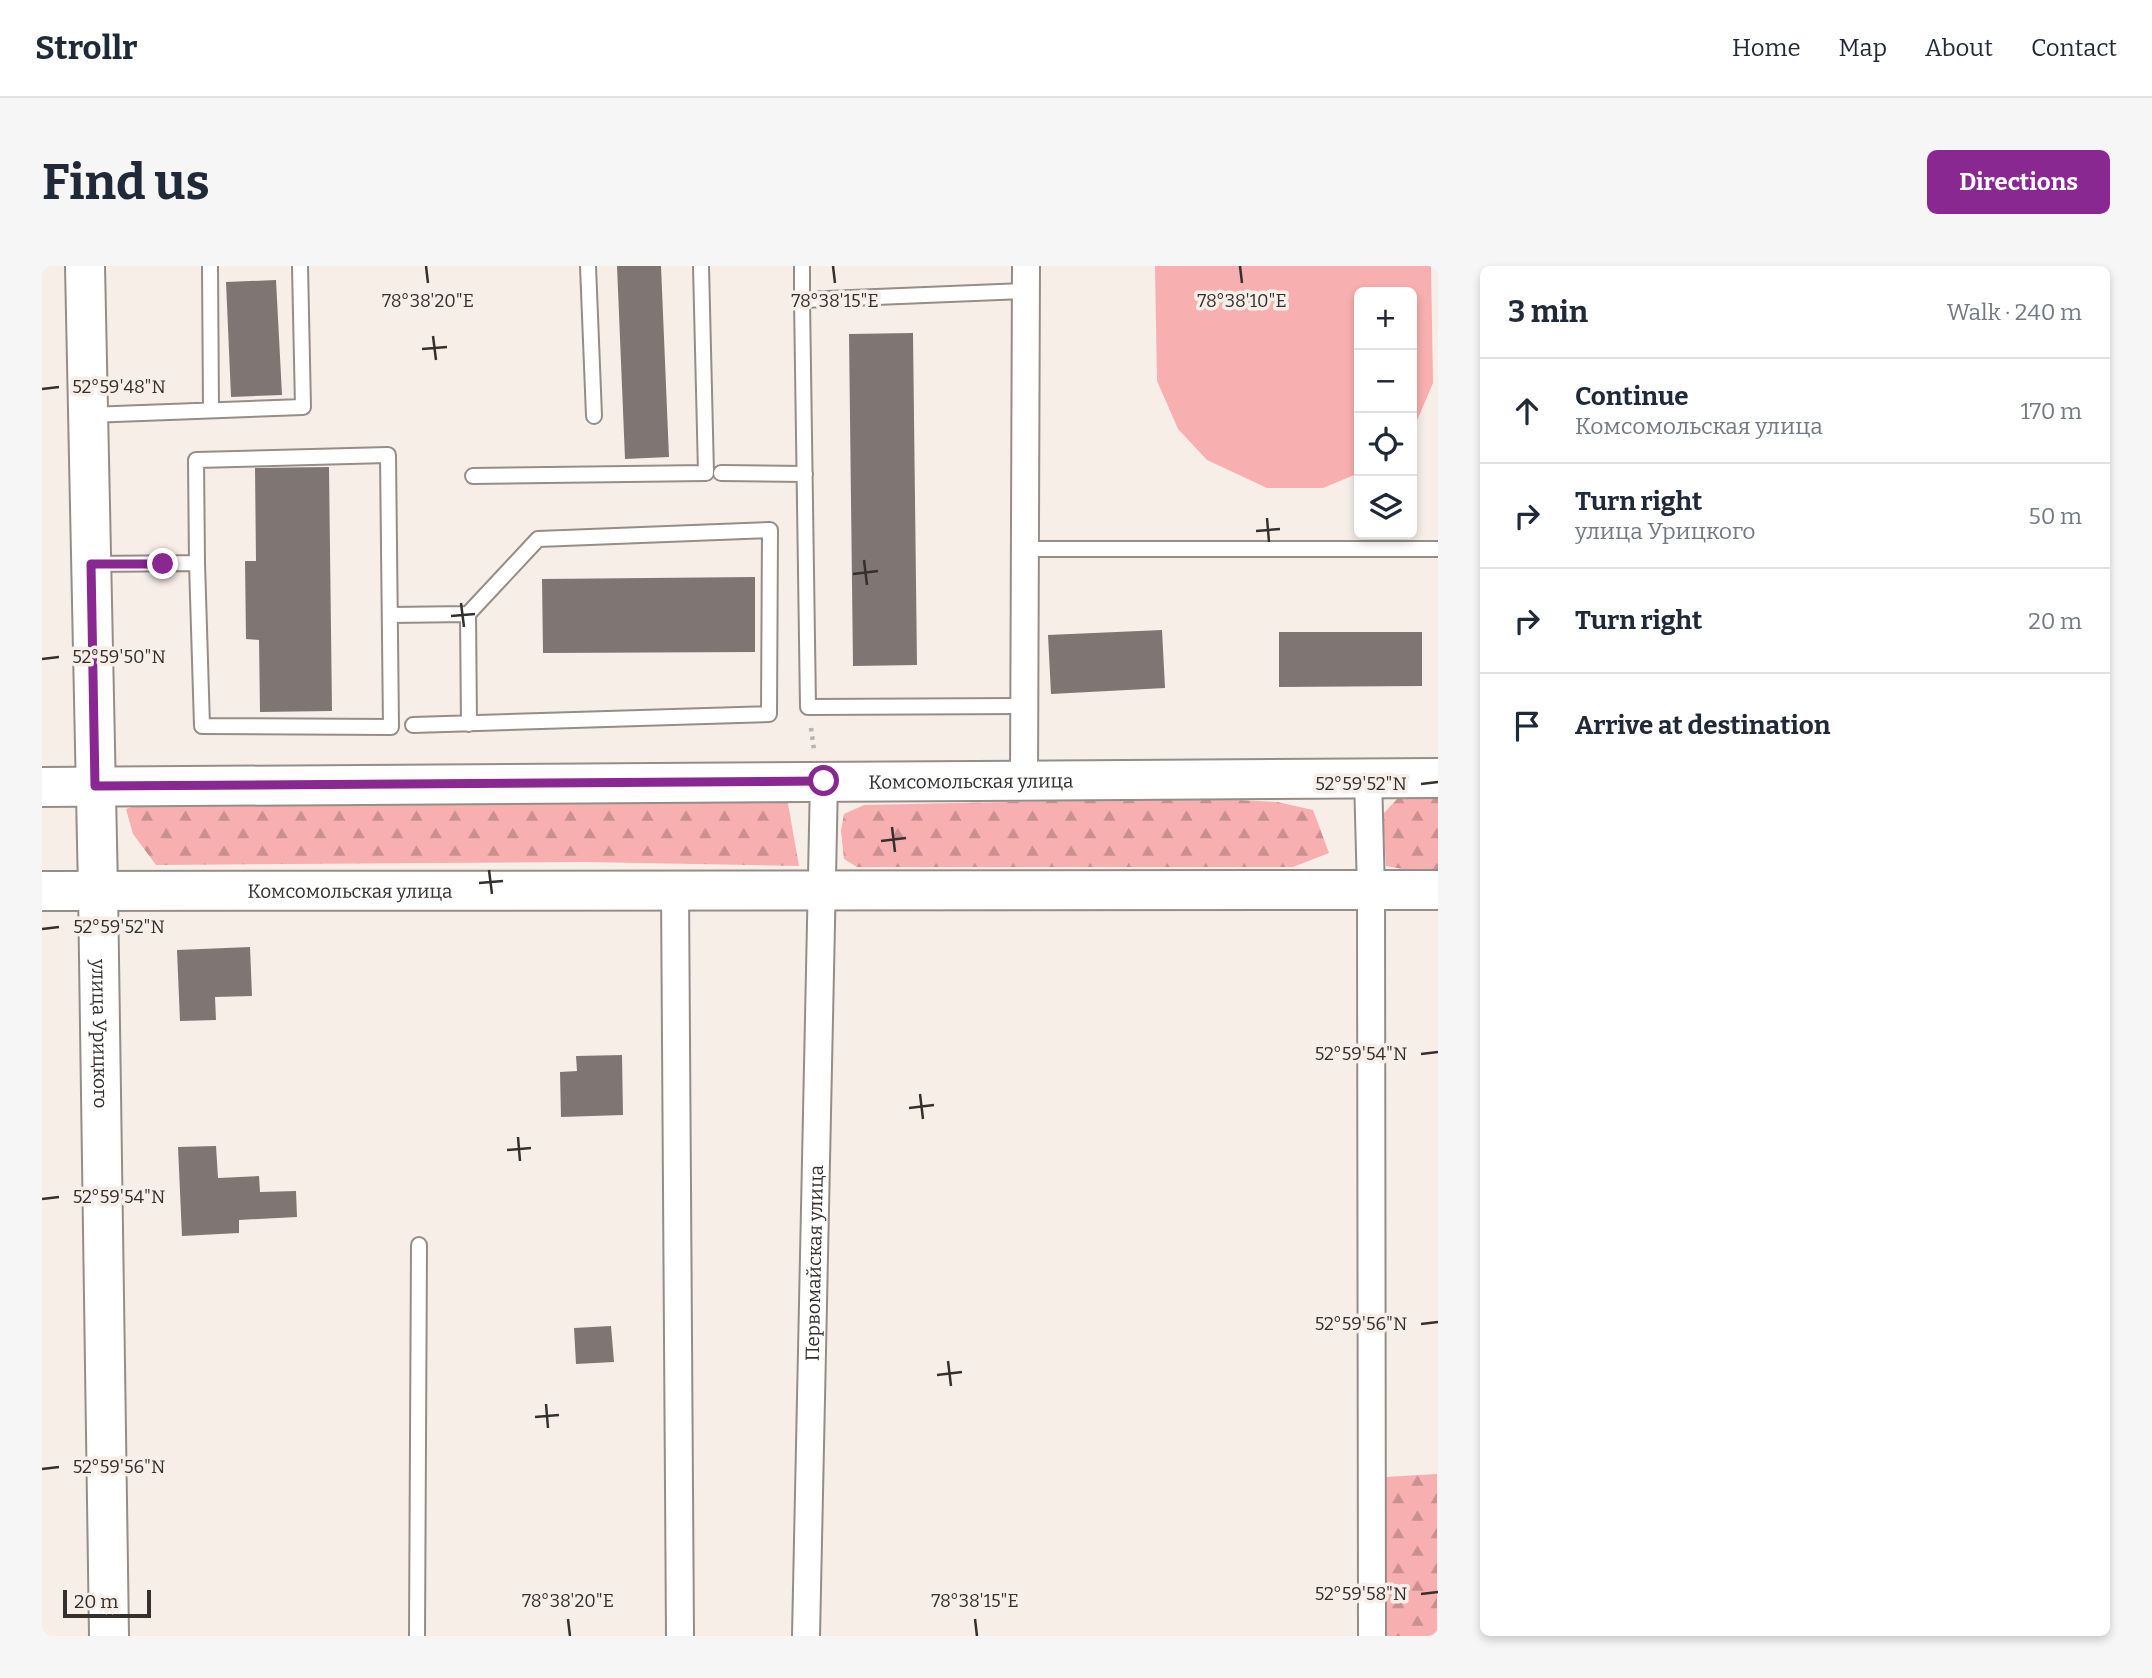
<!DOCTYPE html>
<html lang="en">
<head>
<meta charset="utf-8">
<style>
	:root { --surface:#fff; --page:#f6f6f7; --text:#1f2937; --muted:#747a83; --line:#e0e1e3; --accent:#892891 }
	body { margin:0; font-family:Bitter,serif; background:var(--page); color:var(--text) }
	.controls { position:absolute; right:21px; top:21px; display:grid; overflow:hidden; border-radius:10px; box-shadow:0 4px 10px #0003 }
	.controls button { width:63px; height:63px; display:grid; place-items:center; padding:0; border:0; border-bottom:2px solid var(--line); background:var(--surface); color:var(--text); font:35px sans-serif }
	.scale { position:absolute; left:21px; bottom:18px; width:88px; box-sizing:border-box; padding-left:7px; border:4px solid #34302e; border-top:0; font-size:19px; line-height:24px; white-space:nowrap; color:#34302e; -webkit-text-stroke:5px #f7eee8; paint-order:stroke }
	.stop { position:absolute; width:21px; height:21px; margin:-16px; border:5px solid #892891; border-radius:50%; background:#fff }
	.stop.end { background:#892891; border-color:#fff; box-shadow:0 2px 7px #0008 }
	.list { margin:0; padding:0; list-style:none }
	h2 { display:flex; justify-content:space-between; align-items:center; height:91px; margin:0; padding:0 28px; font-size:30px }
	h2 small { font-size:23px; font-weight:400; color:var(--muted) }
	.list li { display:grid; grid-template-columns:46px 1fr auto; gap:21px; align-items:center; box-sizing:border-box; height:105px; padding:0 28px; border-top:2px solid var(--line) }
	.list b { display:block; font-size:26px; white-space:nowrap }
	.list p { margin:0; font-size:23px; white-space:nowrap; color:var(--muted) }
	.list em { font-size:23px; font-style:normal; color:var(--muted) }
	.icon { flex:none; width:38px; height:38px; fill:none; stroke:currentColor; stroke-width:2; stroke-linecap:round; stroke-linejoin:round }
	.map { position:relative; flex:none; width:1396px; height:1370px; overflow:hidden; border-radius:10px }
	header { display:flex; align-items:center; gap:42px; box-sizing:border-box; height:98px; padding:0 35px; background:var(--surface); border-bottom:2px solid var(--line) }
	header strong { font-size:33px }
	nav { display:flex; gap:38px; margin-inline-start:auto; font-size:24px }
	.intro { display:flex; align-items:center; justify-content:space-between; box-sizing:border-box; height:168px; padding:0 42px }
	h1 { margin:0; font-size:49px }
	.button { padding:18px 32px; border-radius:10px; background:var(--accent); color:#fff; font-size:24px; font-weight:700 }
	main { display:flex; gap:42px; padding:0 42px }
	aside { flex:1; background:var(--surface); border-radius:10px; box-shadow:0 4px 10px #0003 }
	.map>svg:first-child { display:block }
	.green { fill:#f8afaf }
	.forest { fill:url(#forest-firs) }
	.building { fill:#7f7673 }
	.lines { fill:none; stroke-linecap:round; stroke-linejoin:round }
	.lane-casing { stroke:#958d88; stroke-width:18 }
	.street-casing { stroke:#958d88; stroke-width:30 }
	.secondary-casing { stroke:#958d88; stroke-width:42 }
	.path { stroke:#bab3ae; stroke-width:4.5; stroke-dasharray:3.5 5; stroke-linecap:butt }
	.lane { stroke:#fff; stroke-width:14 }
	.street { stroke:#fff; stroke-width:26 }
	.secondary { stroke:#fff; stroke-width:38 }
	.route { stroke:#892891; stroke-width:9 }
	.ticks { fill:none; stroke:#34302e; stroke-width:2.5 }
	.labels { text-anchor:middle; dominant-baseline:central; stroke-width:7; stroke-linejoin:round; paint-order:stroke }
	.street-label { font-size:19px; fill:#34302e; stroke:#f7eee8 }
	.ticks-label { font-size:18px; text-anchor:middle; fill:#34302e; stroke:#f7eee8; stroke-width:7; stroke-linejoin:round; paint-order:stroke }
</style>
</head>
<body>
<header>
<strong>Strollr</strong>
<nav><a>Home</a><a>Map</a><a>About</a><a>Contact</a></nav>
</header>
<div class="intro"><h1>Find us</h1><a class="button">Directions</a></div>
<main>
<div class="map">
<svg width="1396" height="1370" viewBox="0 0 1396 1370">
	<defs>
		<pattern id="forest-firs" width="22" height="20" patternUnits="userSpaceOnUse" patternTransform="scale(1.75)"><rect width="22" height="20" fill="#f8afaf"/><path d="M5 1l3.5 6h-7zM16 11l3.5 6h-7z" fill="#ca8f8f"/></pattern>
	</defs>
	<rect width="100%" height="100%" fill="#f7eee8"/>
	<path class="green" d="M 1113,0 L 1389,0 L 1391,117 L 1374,157 L 1370,161 L 1370,26 L 1317,26 L 1317,207 L 1281,222 L 1225,222 L 1165,194 L 1136,163 L 1115,115 Z"/>
	<path class="forest" d="M 1396,528 L 1396,609 L 1344,600 L 1341,548 L 1358,530 Z
		M 114,532 L 745,532 L 757,600 L 542,596 L 114,599 L 91,568 L 84,543 Z
		M 1155,532 L 1235,536 L 1271,544 L 1287,587 L 1251,601 L 815,601 L 802,593 L 799,565 L 802,548 L 822,539 Z
		M 1395,1208 L 1395,1370 L 1342,1370 L 1343,1211 Z"/>
	<path class="building" d="M 575,0 L 619,0 L 627,191 L 583,193 Z
		M 234,14 L 240,129 L 189,131 L 184,16 Z
		M 871,67 L 875,399 L 811,400 L 807,68 Z
		M 287,201 L 290,445 L 218,446 L 217,374 L 204,373 L 203,295 L 214,295 L 213,202 Z
		M 713,311 L 713,386 L 501,387 L 500,313 Z
		M 1120,364 L 1123,422 L 1009,428 L 1006,369 Z
		M 1237,366 L 1380,366 L 1380,420 L 1237,421 Z
		M 208,681 L 210,730 L 173,731 L 174,754 L 138,755 L 135,684 Z
		M 580,789 L 581,849 L 519,851 L 518,806 L 535,805 L 534,790 Z
		M 174,880 L 176,912 L 217,910 L 218,926 L 254,925 L 255,951 L 197,954 L 197,967 L 140,970 L 136,881 Z
		M 569,1060 L 572,1096 L 534,1098 L 532,1062 Z"/>
	<g class="lines">
		<defs>
			<path id="lane" d="M 168,0 L 169,144
				M 546,0 L 552,150
				M 760,0 L 760,34 L 984,25
				M 760,34 L 766,441 L 982,440
				M 47,149 L 261,141 L 258,0
				M 679,207 L 763,208
				M 431,210 L 664,207 L 659,0
				M 983,283 L 1396,283
				M 50,298 L 155,297 L 160,460 L 349,461 L 346,189 L 154,194 L 155,297
				M 348,349 L 426,348
				M 371,459 L 727,448 L 728,264 L 496,273 L 426,348 L 427,458
				M 375,1370 L 377,979"/>
			<g id="street">
				<path d="M 1326,511 L 1329,625 L 1330,1370"/>
				<path d="M 982,514 L 984,0"/>
				<path d="M 633,624 L 638,1370"/>
				<path id="s1" d="M 764,1370 L 782,515"/>
			</g>
			<g id="secondary">
				<path id="s2" d="M 43,0 L 56,624 L 67,1370"/>
				<path id="s3" d="M 0,521 L 1396,512"/>
				<path id="s4" d="M 0,625 L 1396,624"/>
			</g>
		</defs>
		<use href="#lane" class="lane-casing"/>
		<use href="#street" class="street-casing"/>
		<use href="#secondary" class="secondary-casing"/>
		<path class="path" d="M 769,462 L 772,484"/>
		<use href="#lane" class="lane"/>
		<use href="#street" class="street"/>
		<use href="#secondary" class="secondary"/>
	</g>
	<g class="lines">
		<path class="route" d="M 121,298 L 49,298 L 53,520 L 782,515"/>
	</g>
	<path class="ticks" d="M 384,0 L 386,17M 791,0 L 793,17M 1198,0 L 1200,17M 391,70 L 394,94M 380,83 L 405,81M 0,123 L 17,121M 1225,252 L 1227,276M 1214,265 L 1238,263M 822,294 L 825,319M 811,308 L 836,305M 419,337 L 422,361M 409,350 L 433,348M 0,393 L 17,391M 1379,518 L 1396,516M 850,561 L 853,586M 839,575 L 864,572M 447,604 L 450,628M 437,617 L 461,615M 0,663 L 17,661M 1379,788 L 1396,786M 878,828 L 881,853M 867,842 L 892,839M 476,871 L 478,895M 465,884 L 489,882M 0,933 L 17,931M 1379,1058 L 1396,1056M 906,1095 L 909,1120M 895,1109 L 920,1106M 504,1138 L 506,1162M 493,1151 L 517,1149M 0,1203 L 17,1201M 1379,1328 L 1396,1326M 526,1353 L 528,1370M 933,1353 L 935,1370"/>
	<g class="labels">
		<g class="street-label">
			<text stroke="none"><textPath href="#s3" startOffset="929">Комсомольская улица</textPath></text>
			<text stroke="none"><textPath href="#s4" startOffset="308">Комсомольская улица</textPath></text>
			<text stroke="none"><textPath href="#s2" startOffset="768">улица Урицкого</textPath></text>
			<text stroke="none"><textPath href="#s1" startOffset="373">Первомайская улица</textPath></text>
		</g>
	</g>
	<g class="ticks-label">
		<text x="386" y="41">78°38'20"E</text>
		<text x="793" y="41">78°38'15"E</text>
		<text x="1200" y="41">78°38'10"E</text>
		<text x="77" y="127">52°59'48"N</text>
		<text x="77" y="397">52°59'50"N</text>
		<text x="1319" y="524">52°59'52"N</text>
		<text x="77" y="667">52°59'52"N</text>
		<text x="1319" y="794">52°59'54"N</text>
		<text x="77" y="937">52°59'54"N</text>
		<text x="1319" y="1064">52°59'56"N</text>
		<text x="77" y="1207">52°59'56"N</text>
		<text x="1319" y="1334">52°59'58"N</text>
		<text x="526" y="1341">78°38'20"E</text>
		<text x="933" y="1341">78°38'15"E</text>
	</g>
</svg>
<div class="controls">
<button>+</button>
<button>−</button>
<button><svg class="icon" aria-label="locate" viewBox="0 0 24 24"><circle cx="12" cy="12" r="6"/><path d="M12 2v4M12 18v4M2 12h4M18 12h4"/></svg></button>
<button><svg class="icon" aria-label="layers" viewBox="0 0 24 24"><path d="M12 4l9 5-9 5-9-5zM3 14l9 5 9-5"/></svg></button>
</div>
<div class="scale">20 m</div>
<div class="stop" style="left:782px;top:515px"></div>
<div class="stop end" style="left:121px;top:298px"></div>
</div>
<aside>
<h2>3 min<small>Walk · 240 m</small></h2>
<ul class="list">
<li><svg class="icon" aria-label="ahead" viewBox="0 0 24 24"><path d="M12 20V5M6 11l6-6 6 6"/></svg><div><b>Continue</b><p>Комсомольская улица</p></div><em>170 m</em></li>
<li><svg class="icon" aria-label="right" viewBox="0 0 24 24"><path d="M7 20v-9h11M14 6l5 5-5 5"/></svg><div><b>Turn right</b><p>улица Урицкого</p></div><em>50 m</em></li>
<li><svg class="icon" aria-label="right" viewBox="0 0 24 24"><path d="M7 20v-9h11M14 6l5 5-5 5"/></svg><div><b>Turn right</b></div><em>20 m</em></li>
<li><svg class="icon" aria-label="arrive" viewBox="0 0 24 24"><path d="M6 21V4h12l-3 4 3 4H6"/></svg><div><b>Arrive at destination</b></div></li>
</ul>
</aside>
</main>
</body>
</html>
